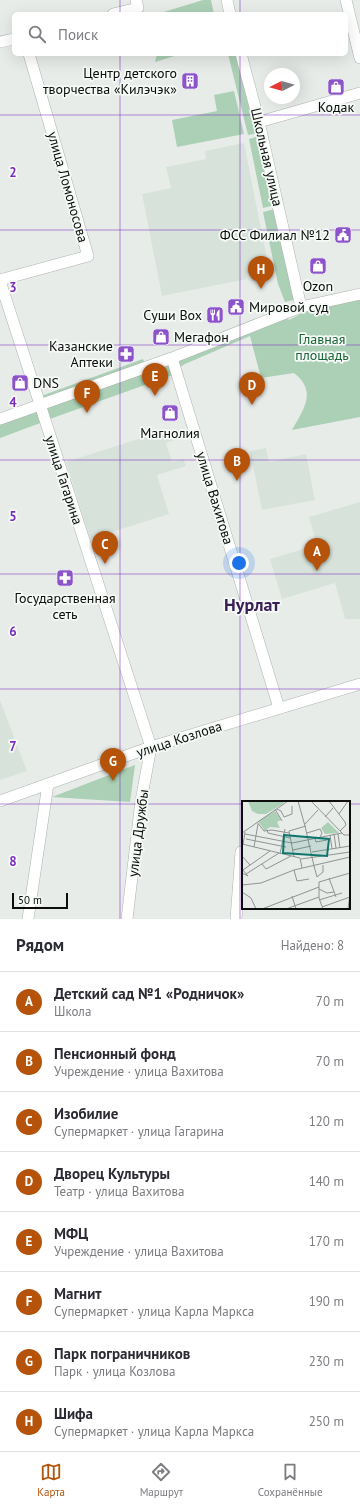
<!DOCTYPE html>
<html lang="ru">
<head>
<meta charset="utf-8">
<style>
	:root { --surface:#fff; --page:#f7f7f7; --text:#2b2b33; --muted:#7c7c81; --line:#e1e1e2; --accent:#b45309 }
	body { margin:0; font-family:"PT Sans",sans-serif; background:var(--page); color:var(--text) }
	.compass { position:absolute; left:264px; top:68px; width:36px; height:36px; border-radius:50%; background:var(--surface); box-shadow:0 4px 16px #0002; rotate:265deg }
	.scale { position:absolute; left:12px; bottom:10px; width:56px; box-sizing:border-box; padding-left:4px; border:2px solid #0c0d0c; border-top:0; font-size:11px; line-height:14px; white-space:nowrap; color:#0c0d0c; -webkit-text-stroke:3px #f5faf6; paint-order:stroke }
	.you { position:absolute; left:239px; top:563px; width:14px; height:14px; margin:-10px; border:3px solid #fff; border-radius:50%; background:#1a73e8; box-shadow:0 0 0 6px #1a73e833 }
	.badge { display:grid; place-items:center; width:26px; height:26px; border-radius:50%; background:var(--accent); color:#fff; font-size:13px; font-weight:700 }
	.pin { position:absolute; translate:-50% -33px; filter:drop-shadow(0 1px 2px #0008) }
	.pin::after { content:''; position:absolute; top:21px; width:14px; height:12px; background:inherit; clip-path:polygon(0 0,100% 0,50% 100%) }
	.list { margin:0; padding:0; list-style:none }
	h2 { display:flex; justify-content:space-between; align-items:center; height:52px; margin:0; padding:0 16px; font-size:17px }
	h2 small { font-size:13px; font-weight:400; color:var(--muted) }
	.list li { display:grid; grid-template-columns:26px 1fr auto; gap:12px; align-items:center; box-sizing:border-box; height:60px; padding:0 16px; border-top:1px solid var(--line) }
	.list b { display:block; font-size:15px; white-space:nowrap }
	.list p { margin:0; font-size:13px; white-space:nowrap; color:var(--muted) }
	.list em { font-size:13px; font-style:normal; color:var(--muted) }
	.icon { flex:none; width:22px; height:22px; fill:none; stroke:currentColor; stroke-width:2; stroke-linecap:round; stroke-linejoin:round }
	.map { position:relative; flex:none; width:360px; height:919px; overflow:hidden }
	.search { position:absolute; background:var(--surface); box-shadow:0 4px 16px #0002; left:12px; right:12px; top:12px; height:44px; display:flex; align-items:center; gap:10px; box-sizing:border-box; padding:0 14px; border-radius:6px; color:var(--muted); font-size:15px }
	.sheet { height:532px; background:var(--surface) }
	nav { display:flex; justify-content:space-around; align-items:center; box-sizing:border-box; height:56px; border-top:1px solid var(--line); background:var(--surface); font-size:11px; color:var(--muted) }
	nav a { display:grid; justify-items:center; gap:2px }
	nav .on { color:var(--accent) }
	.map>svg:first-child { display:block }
	.built { fill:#d7e3da }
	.green { fill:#abd0b5 }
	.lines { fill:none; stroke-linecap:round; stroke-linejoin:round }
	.minor-casing { stroke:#aeb3af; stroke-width:12 }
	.minor { stroke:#fff; stroke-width:11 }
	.grid { fill:none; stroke:#7b2cbf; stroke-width:1; stroke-opacity:0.55 }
	.labels { text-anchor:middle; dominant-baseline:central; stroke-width:3.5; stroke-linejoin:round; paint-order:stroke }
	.poi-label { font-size:14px; fill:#0c0d0c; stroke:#f5faf6; text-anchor:end }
	.street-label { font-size:14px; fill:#0c0d0c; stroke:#f5faf6 }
	.park-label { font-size:14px; fill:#1a6639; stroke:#f5faf6 }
	.district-label { font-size:18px; font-weight:bold; fill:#391e57; stroke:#f5faf6 }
	.inset-road { fill:none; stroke:#909391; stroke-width:1 }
	.view { fill:#0f766e; fill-opacity:0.15; stroke:#0f766e; stroke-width:2 }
	.inset-edge { fill:none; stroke:#0c0d0c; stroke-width:2 }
	.grid-label { font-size:13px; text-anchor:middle; font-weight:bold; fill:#7b2cbf; stroke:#f5faf6; stroke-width:3.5; stroke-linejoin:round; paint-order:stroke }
</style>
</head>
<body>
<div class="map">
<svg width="360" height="919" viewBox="0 0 360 919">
	<rect width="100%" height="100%" fill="#e8ece9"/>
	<path class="built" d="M 244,143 L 269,269 L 246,273 L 247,279 L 162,296 L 142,194 L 171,188 L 166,167 L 206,159 L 205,151 Z
		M 175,432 L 177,439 L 166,443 L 172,462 L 183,459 L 186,466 L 157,475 L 169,514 L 90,539 L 66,462 L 154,434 L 155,438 Z
		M 266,448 L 269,462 L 306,454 L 315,500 L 262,510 L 250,451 Z
		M 360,502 L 360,619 L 345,619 L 335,583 L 282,599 L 270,559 L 317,545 L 309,517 Z
		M 0,700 L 27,771 L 0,780 Z"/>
	<path class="green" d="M 203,0 L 211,0 L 214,14 L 157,14 Z
		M 157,54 L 181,54 L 155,62 Z
		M 228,54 L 238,54 L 258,133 L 248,135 Z
		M 234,91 L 244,134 L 177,147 L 172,120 L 217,111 L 214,95 Z
		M 259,136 L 275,205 L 263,208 L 249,139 Z
		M 275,209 L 297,299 L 285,302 L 278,284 L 263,212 Z
		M 360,299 L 360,417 L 292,430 C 303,410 318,392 294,373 L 261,378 L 250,336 L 185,364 L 177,369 L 173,358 L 286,315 L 289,320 L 304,312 Z
		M 143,359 L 145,365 L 42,402 L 41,396 Z
		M 170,360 L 173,374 L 170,376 L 47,420 L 42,406 Z
		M 38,408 L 43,422 L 0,438 L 0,421 Z
		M 135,765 L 130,802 L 52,797 Z"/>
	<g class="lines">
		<defs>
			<path id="minor" d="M 227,0 L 230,14
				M 346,0 L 360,58
				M 113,14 L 138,8 L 136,0
				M 0,42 L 14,39
				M 241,54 L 259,122 L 301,307
				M 259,122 L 360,93
				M 0,280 L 88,256 L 29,54
				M 0,281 L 151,747
				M 172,358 L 279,708
				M 0,419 L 172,358 L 301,307 L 360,294
				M 0,801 L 151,747 L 360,684
				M 28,919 L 48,784
				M 127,919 L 141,801 L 151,747
				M 236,919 L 241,852"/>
		</defs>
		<use href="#minor" class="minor-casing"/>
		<use href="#minor" class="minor"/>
	</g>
	<path class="grid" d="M 120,0 L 120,14M 240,0 L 240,14M 120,54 L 120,919M 240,54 L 240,919M 0,115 L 360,115M 0,230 L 360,230M 0,345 L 360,345M 0,460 L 360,460M 0,574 L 360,574M 0,689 L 360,689M 0,804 L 243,804M 349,804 L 360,804"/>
	<defs>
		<symbol id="building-square" viewBox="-11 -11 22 22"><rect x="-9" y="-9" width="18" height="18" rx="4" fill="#8c53cb" stroke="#f5faf6"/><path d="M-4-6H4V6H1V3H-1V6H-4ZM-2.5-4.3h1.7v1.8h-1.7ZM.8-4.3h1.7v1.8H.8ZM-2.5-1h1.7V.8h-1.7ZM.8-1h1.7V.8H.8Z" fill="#fff"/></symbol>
		<symbol id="shop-square" viewBox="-11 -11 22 22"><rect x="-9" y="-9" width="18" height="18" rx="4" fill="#8c53cb" stroke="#f5faf6"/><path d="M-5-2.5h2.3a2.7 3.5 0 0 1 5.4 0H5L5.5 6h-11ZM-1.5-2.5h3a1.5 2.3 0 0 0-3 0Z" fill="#fff"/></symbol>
		<symbol id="civic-square" viewBox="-11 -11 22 22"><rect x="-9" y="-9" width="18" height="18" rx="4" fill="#8c53cb" stroke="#f5faf6"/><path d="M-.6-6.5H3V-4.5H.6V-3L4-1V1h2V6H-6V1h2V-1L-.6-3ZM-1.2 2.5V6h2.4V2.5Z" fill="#fff"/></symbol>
		<symbol id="restaurant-square" viewBox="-11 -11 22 22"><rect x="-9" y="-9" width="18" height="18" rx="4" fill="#8c53cb" stroke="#f5faf6"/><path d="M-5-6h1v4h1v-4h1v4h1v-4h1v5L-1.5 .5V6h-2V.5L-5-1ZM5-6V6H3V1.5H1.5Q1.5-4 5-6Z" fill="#fff"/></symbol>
		<symbol id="pharmacy-square" viewBox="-11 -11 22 22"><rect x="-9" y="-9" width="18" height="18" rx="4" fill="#8c53cb" stroke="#f5faf6"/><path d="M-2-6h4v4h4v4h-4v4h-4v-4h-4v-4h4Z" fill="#fff"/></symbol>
	</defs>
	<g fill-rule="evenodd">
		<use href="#building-square" x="180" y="71" width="20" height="20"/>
		<use href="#shop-square" x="326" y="77" width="20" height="20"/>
		<use href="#civic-square" x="333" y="225" width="20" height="20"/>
		<use href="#shop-square" x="308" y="256" width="20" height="20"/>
		<use href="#civic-square" x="226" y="297" width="20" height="20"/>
		<use href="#restaurant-square" x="205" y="305" width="20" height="20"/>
		<use href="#shop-square" x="151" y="327" width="20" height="20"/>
		<use href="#pharmacy-square" x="116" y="344" width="20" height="20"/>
		<use href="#shop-square" x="10" y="373" width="20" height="20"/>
		<use href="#shop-square" x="160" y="403" width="20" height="20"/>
		<use href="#pharmacy-square" x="55" y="568" width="20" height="20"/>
	</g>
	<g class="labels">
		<g class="poi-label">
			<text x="177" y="73">Центр детского<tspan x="177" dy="16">творчества «Килэчэк»</tspan></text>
			<text x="336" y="107" text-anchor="middle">Кодак</text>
			<text x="330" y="235">ФСС Филиал №12</text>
			<text x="318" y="286" text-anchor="middle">Ozon</text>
			<text x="249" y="307" text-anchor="start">Мировой суд</text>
			<text x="202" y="315">Суши Box</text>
			<text x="174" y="337" text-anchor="start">Мегафон</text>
			<text x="113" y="346">Казанские<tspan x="113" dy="16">Аптеки</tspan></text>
			<text x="33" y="383" text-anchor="start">DNS</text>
			<text x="170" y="433" text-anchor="middle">Магнолия</text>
			<text x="65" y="598" text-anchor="middle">Государственная<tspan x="65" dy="16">сеть</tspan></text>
		</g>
		<g class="street-label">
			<text transform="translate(267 157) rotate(77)">Школьная улица</text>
			<text transform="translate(68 187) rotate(74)">улица Ломоносова</text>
			<text transform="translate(64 480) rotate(72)">улица Гагарина</text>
			<text transform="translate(215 498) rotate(73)">улица Вахитова</text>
			<text transform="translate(179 739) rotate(-18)">улица Козлова</text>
			<text transform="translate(138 833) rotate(-83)">улица Дружбы</text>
		</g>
		<g class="park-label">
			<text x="322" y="339">Главная<tspan x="322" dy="16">площадь</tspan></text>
		</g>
		<g class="district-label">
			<text x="252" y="604">Нурлат</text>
		</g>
	</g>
	<g transform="translate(242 801)">
		<rect width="108" height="108" fill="#e8ece9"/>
		<path d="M 6,0 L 41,0 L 42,2 L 24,13 L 16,13 L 10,10 ZM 33,10 L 39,19 L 35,21 L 38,27 L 28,26 L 23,30 L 16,20 ZM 86,21 L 97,32 L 83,33 L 79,27 Z" fill="#abd0b5"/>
		<path class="inset-road" d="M 56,0 L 63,25M 69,0 L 102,34 L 108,34M 87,0 L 103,21 L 104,24 L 98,30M 33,8 L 40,20M 35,8 L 39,10 L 42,16 L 50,13 L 50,5M 97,13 L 106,0M 83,16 L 91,7M 15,21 L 22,30 L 30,29 L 47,32M 63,23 L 76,9M 63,25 L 72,65M 25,29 L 26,32 L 48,37M 0,32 L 46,0M 65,32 L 78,28 L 80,32 L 78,36M 3,33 L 50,42 L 100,32M 92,33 L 94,47M 96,33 L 98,47M 88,34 L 90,48M 73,37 L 74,41 L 85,39M 4,38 L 44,46M 0,43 L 58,57 L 60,67M 1,44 L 3,31M 12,46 L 16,23M 51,49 L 69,45M 70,51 L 108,45M 38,53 L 43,28M 0,55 L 8,64M 52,56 L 47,30 L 64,25M 59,58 L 108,51M 20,63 L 24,68 L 49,55M 72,65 L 75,76 L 81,71 L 81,64M 0,68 L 6,75 L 0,72M 1,69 L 28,50M 52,69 L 55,80 L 67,78M 4,73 L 37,52M 87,77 L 94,96M 0,84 L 19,82 L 52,69 L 108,56M 77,88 L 85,92 L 92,91M 0,91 L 9,97 L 14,108M 50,95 L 54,108M 77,99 L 100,92M 80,106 L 108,96M 20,108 L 77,86M 44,108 L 77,96M 81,108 L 77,97 L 77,81 L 108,72M 106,108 L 108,93"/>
		<path class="view" d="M 42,34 L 87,38 L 85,55 L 41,52 Z"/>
		<rect width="108" height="108" class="inset-edge"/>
	</g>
	<g class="grid-label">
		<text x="13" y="177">2</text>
		<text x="13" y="292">3</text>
		<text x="13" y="407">4</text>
		<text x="13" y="521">5</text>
		<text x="13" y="636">6</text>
		<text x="13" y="751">7</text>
		<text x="13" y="866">8</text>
	</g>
</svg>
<svg class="compass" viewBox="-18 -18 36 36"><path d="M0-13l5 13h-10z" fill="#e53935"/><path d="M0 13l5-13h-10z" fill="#7c7c81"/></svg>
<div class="scale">50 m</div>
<div class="you"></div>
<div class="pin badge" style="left:317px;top:571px">A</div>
<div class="pin badge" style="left:237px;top:481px">B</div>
<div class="pin badge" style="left:105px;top:564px">C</div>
<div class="pin badge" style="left:252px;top:405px">D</div>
<div class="pin badge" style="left:155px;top:396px">E</div>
<div class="pin badge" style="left:87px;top:413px">F</div>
<div class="pin badge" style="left:113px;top:781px">G</div>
<div class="pin badge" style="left:261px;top:289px">H</div>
<div class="search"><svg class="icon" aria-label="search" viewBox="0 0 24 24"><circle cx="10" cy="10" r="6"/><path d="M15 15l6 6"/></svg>Поиск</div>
</div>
<section class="sheet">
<h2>Рядом<small>Найдено: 8</small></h2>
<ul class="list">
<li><span class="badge">A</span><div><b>Детский сад №1 «Родничок»</b><p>Школа</p></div><em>70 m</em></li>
<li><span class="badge">B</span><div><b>Пенсионный фонд</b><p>Учреждение · улица Вахитова</p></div><em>70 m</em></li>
<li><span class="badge">C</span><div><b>Изобилие</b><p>Супермаркет · улица Гагарина</p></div><em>120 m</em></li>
<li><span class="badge">D</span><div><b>Дворец Культуры</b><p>Театр · улица Вахитова</p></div><em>140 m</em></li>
<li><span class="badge">E</span><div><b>МФЦ</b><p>Учреждение · улица Вахитова</p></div><em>170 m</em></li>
<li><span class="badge">F</span><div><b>Магнит</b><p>Супермаркет · улица Карла Маркса</p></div><em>190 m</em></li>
<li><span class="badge">G</span><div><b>Парк пограничников</b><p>Парк · улица Козлова</p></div><em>230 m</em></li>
<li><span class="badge">H</span><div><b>Шифа</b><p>Супермаркет · улица Карла Маркса</p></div><em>250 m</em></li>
</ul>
</section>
<nav>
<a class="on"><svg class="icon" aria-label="map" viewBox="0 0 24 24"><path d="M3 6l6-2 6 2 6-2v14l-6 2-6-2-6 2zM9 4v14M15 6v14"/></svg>Карта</a>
<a><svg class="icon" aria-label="directions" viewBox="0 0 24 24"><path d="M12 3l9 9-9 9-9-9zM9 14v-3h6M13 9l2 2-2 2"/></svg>Маршрут</a>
<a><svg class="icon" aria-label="saved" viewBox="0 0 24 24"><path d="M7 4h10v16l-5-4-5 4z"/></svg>Сохранённые</a>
</nav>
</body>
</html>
